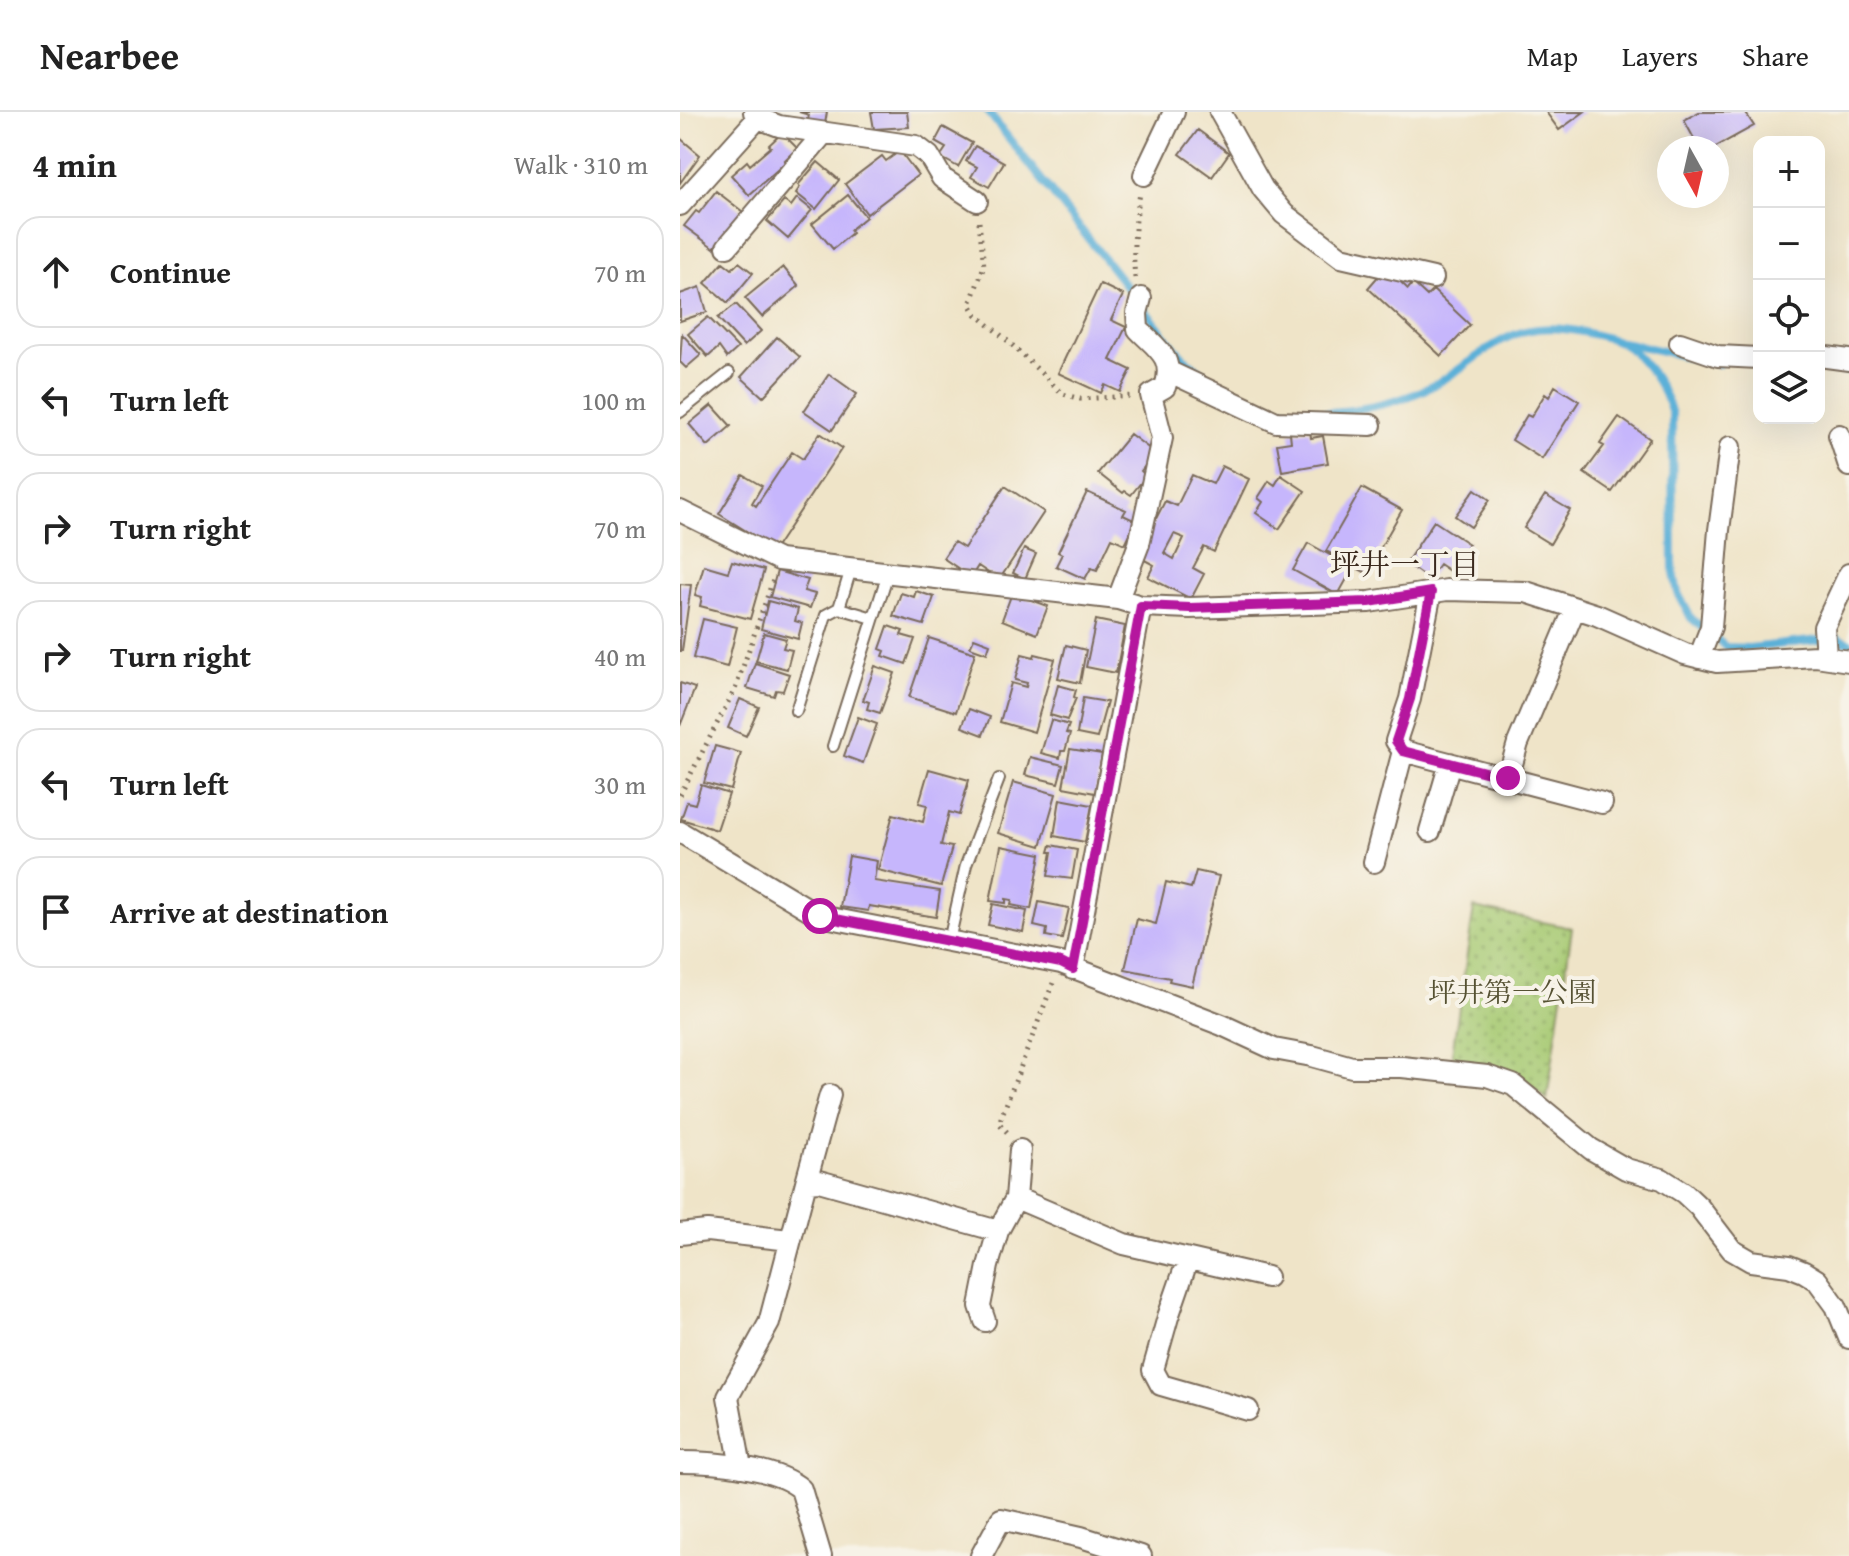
<!DOCTYPE html>
<html lang="en">
<head>
<meta charset="utf-8">
<style>
	:root { --surface:#fff; --page:#f2f2f2; --text:#222; --muted:#767676; --line:#e0e0e0 }
	body { margin:0; font-family:"Gentium Book Plus","Noto Serif JP",serif; background:var(--page); color:var(--text) }
	.controls { position:absolute; right:24px; top:24px; display:grid; overflow:hidden; border-radius:16px; box-shadow:0 8px 32px #0002 }
	.controls button { width:72px; height:72px; display:grid; place-items:center; padding:0; border:0; border-bottom:2px solid var(--line); background:var(--surface); color:var(--text); font:40px sans-serif }
	.compass { position:absolute; left:977px; top:24px; width:72px; height:72px; border-radius:50%; background:var(--surface); box-shadow:0 8px 32px #0002; rotate:172deg }
	.stop { position:absolute; width:24px; height:24px; margin:-18px; border:6px solid #b5179e; border-radius:50%; background:#fff }
	.stop.end { background:#b5179e; border-color:#fff; box-shadow:0 2px 8px #0008 }
	.list { margin:0; padding:0; list-style:none }
	h2 { display:flex; justify-content:space-between; align-items:center; height:104px; margin:0; padding:0 32px; font-size:34px }
	h2 small { font-size:26px; font-weight:400; color:var(--muted) }
	.list li { display:grid; grid-template-columns:52px 1fr auto; gap:24px; align-items:center; box-sizing:border-box; height:112px; margin:0 16px 16px; padding:0 16px; border:2px solid var(--line); border-radius:24px }
	.list b { display:block; font-size:30px; white-space:nowrap }
	.list em { font-size:26px; font-style:normal; color:var(--muted) }
	.icon { flex:none; width:44px; height:44px; fill:none; stroke:currentColor; stroke-width:2; stroke-linecap:round; stroke-linejoin:round }
	.map { position:relative; flex:none; width:1169px; height:1444px; overflow:hidden }
	header { display:flex; align-items:center; gap:48px; box-sizing:border-box; height:112px; padding:0 40px; background:var(--surface); border-bottom:2px solid var(--line) }
	header strong { font-size:38px }
	nav { display:flex; gap:44px; margin-inline-start:auto; font-size:28px }
	main { display:flex }
	aside { flex:1; background:var(--surface) }
	.map>svg:first-child { display:block }
	.park { fill:url(#park-dots); stroke:#717a48; stroke-width:2 }
	.lines { fill:none; stroke-linecap:round; stroke-linejoin:round }
	.stream { stroke:#5cb0d8; stroke-width:8 }
	.building { fill:#c6b6fc; fill-rule:evenodd }
	.lane-casing { stroke:#7a6b5a; stroke-width:14 }
	.street-casing { stroke:#7a6b5a; stroke-width:24 }
	.path { stroke:#7a6b5a; stroke-width:5; stroke-dasharray:2 6; stroke-linecap:butt }
	.lane { stroke:#fff; stroke-width:10 }
	.street { stroke:#fff; stroke-width:20 }
	.route { stroke:#b5179e; stroke-width:10 }
	.labels { text-anchor:middle; dominant-baseline:central; stroke-width:8; stroke-linejoin:round; paint-order:stroke }
	.park-label { font-size:28px; fill:#565233; stroke:#f7f3e8 }
	.neighbourhood-label { font-size:30px; fill:#3b2a1e; stroke:#f7f3e8 }
</style>
</head>
<body>
<header>
<strong>Nearbee</strong>
<nav><a>Map</a><a>Layers</a><a>Share</a></nav>
</header>
<main>
<aside>
<h2>4 min<small>Walk · 310 m</small></h2>
<ul class="list">
<li><svg class="icon" aria-label="ahead" viewBox="0 0 24 24"><path d="M12 20V5M6 11l6-6 6 6"/></svg><div><b>Continue</b></div><em>70 m</em></li>
<li><svg class="icon" aria-label="left" viewBox="0 0 24 24"><path d="M17 20v-9H6M10 6l-5 5 5 5"/></svg><div><b>Turn left</b></div><em>100 m</em></li>
<li><svg class="icon" aria-label="right" viewBox="0 0 24 24"><path d="M7 20v-9h11M14 6l5 5-5 5"/></svg><div><b>Turn right</b></div><em>70 m</em></li>
<li><svg class="icon" aria-label="right" viewBox="0 0 24 24"><path d="M7 20v-9h11M14 6l5 5-5 5"/></svg><div><b>Turn right</b></div><em>40 m</em></li>
<li><svg class="icon" aria-label="left" viewBox="0 0 24 24"><path d="M17 20v-9H6M10 6l-5 5 5 5"/></svg><div><b>Turn left</b></div><em>30 m</em></li>
<li><svg class="icon" aria-label="arrive" viewBox="0 0 24 24"><path d="M6 21V4h12l-3 4 3 4H6"/></svg><div><b>Arrive at destination</b></div></li>
</ul>
</aside>
<div class="map">
<svg width="1169" height="1444" viewBox="0 0 1169 1444">
	<defs>
		<pattern id="park-dots" width="8" height="8" patternUnits="userSpaceOnUse" patternTransform="scale(2)"><rect width="8" height="8" fill="#a7ca73"/><path d="M2 2h.1M6 6h.1" fill="none" stroke="#89a45e" stroke-width="1.8" stroke-linecap="round"/></pattern>
	</defs>
	<rect width="100%" height="100%" fill="#f7f3e8"/>
	<filter id="ink" filterUnits="userSpaceOnUse"><feTurbulence type="fractalNoise" baseFrequency=".0125" numOctaves="2"/><feDisplacementMap in="SourceGraphic" scale="16" xChannelSelector="R" yChannelSelector="G"/><feConvolveMatrix kernelMatrix="1 2 1 2 8 2 1 2 1" color-interpolation-filters="sRGB"/></filter>
	<filter id="wash" filterUnits="userSpaceOnUse"><feTurbulence type="fractalNoise" baseFrequency=".006" numOctaves="4" result="noise"/><feDisplacementMap in="SourceGraphic" scale="32" xChannelSelector="R" yChannelSelector="G"/><feGaussianBlur stdDeviation="1.8" result="paint"/><feColorMatrix in="noise" values="0 0 0 0 0 0 0 0 0 0 0 0 0 0 0 0 0 1.4 0 .05"/><feComposite in="paint" operator="in"/></filter>
	<g filter="url(#wash)">
		<rect width="100%" height="100%" fill="#efe4c8"/>
		<path class="park" d="M 794,796 L 892,816 L 867,987 L 840,963 L 777,948 L 772,942 Z"/>
		<g class="lines">
			<path class="stream" d="M 308,0 L 484,222 L 504,246 L 538,274
				M 943,230 L 1038,252
				M 1139,255 L 1169,260
				M 573,289 C 626,312 712,298 761,269 C 783,256 804,237 827,226 C 856,211 887,216 916,223 C 926,226 937,227 945,233 C 968,251 983,274 992,302 L 993,456 L 998,481 L 1011,506 L 1046,535 L 1069,536 L 1157,526 L 1169,531"/>
		</g>
		<g id="blocks">
			<path class="building" d="M 119,0 L 147,0 L 145,12 L 128,8 L 129,3 Z
				M 191,0 L 227,0 L 229,15 L 194,17 Z
				M 866,0 L 904,0 L 879,18 Z
				M 1019,0 L 1065,0 L 1074,14 L 1034,36 L 1019,36 L 1004,8 Z
				M 263,15 L 292,31 L 278,55 L 260,45 L 266,36 L 255,30 Z
				M 518,18 L 549,41 L 532,65 L 500,42 Z
				M 102,21 L 117,36 L 104,49 L 105,51 L 69,83 L 51,63 L 67,49 L 70,53 L 91,35 L 89,33 Z
				M 0,26 L 20,43 L 0,71 Z
				M 295,34 L 324,50 L 309,75 L 291,65 L 297,55 L 286,49 Z
				M 220,39 L 238,63 L 187,102 L 165,72 L 202,44 L 206,49 Z
				M 138,50 L 159,68 L 136,97 L 116,81 L 120,75 L 118,73 Z
				M 36,79 L 63,100 L 34,136 L 4,114 L 16,99 L 19,101 Z
				M 168,83 L 186,105 L 170,118 L 172,121 L 153,137 L 132,112 Z
				M 117,86 L 132,98 L 108,127 L 87,109 L 104,89 L 111,94 Z
				M 43,150 L 52,157 L 59,150 L 73,161 L 48,191 L 25,171 Z
				M 103,155 L 119,174 L 82,205 L 65,186 Z
				M 710,160 L 728,177 L 733,171 L 747,184 L 753,178 L 790,213 L 761,244 L 688,176 L 701,161 Z
				M 420,172 L 443,183 L 431,208 L 446,215 L 430,248 L 451,258 L 440,280 L 425,273 L 421,281 L 378,261 Z
				M 20,175 L 27,200 L 0,209 L 0,182 Z
				M 56,192 L 81,219 L 64,234 L 38,206 Z
				M 28,205 L 58,236 L 47,246 L 39,235 L 28,245 L 8,222 Z
				M 2,222 L 21,243 L 6,256 L 0,250 Z
				M 97,225 L 120,245 L 83,285 L 61,265 Z
				M 149,262 L 177,282 L 152,318 L 124,299 Z
				M 875,274 L 899,289 L 862,347 L 832,328 L 847,303 L 851,305 L 865,282 L 869,285 Z
				M 32,293 L 51,314 L 28,334 L 9,312 Z
				M 939,305 L 970,327 L 932,380 L 904,361 L 924,334 L 920,332 Z
				M 630,318 L 631,326 L 643,324 L 648,351 L 602,359 L 597,332 L 611,330 L 610,321 Z
				M 140,321 L 162,336 L 95,437 L 39,402 L 63,363 L 82,374 L 72,391 L 76,394 L 112,340 L 123,347 Z
				M 450,322 L 475,341 L 461,359 L 466,364 L 451,383 L 445,379 L 443,381 L 418,361 Z
				M 542,354 L 569,367 L 534,440 L 524,435 L 513,456 L 524,462 L 511,487 L 468,465 L 474,453 L 457,444 L 485,389 L 497,394 L 512,363 L 533,372 ZM 494,422 L 504,426 L 494,447 L 484,441 Z
				M 601,363 L 625,379 L 599,417 L 576,401 L 583,390 L 578,386 L 589,369 L 595,373 Z
				M 325,374 L 364,400 L 319,468 L 298,454 L 291,465 L 263,446 L 274,430 L 284,436 Z
				M 682,376 L 722,398 L 686,461 L 646,439 Z
				M 795,377 L 810,388 L 791,415 L 775,404 Z
				M 407,380 L 446,398 L 443,403 L 456,409 L 445,432 L 432,426 L 417,458 L 411,456 L 405,467 L 376,454 L 382,442 L 378,440 Z
				M 865,383 L 890,398 L 870,432 L 844,416 Z
				M 754,409 L 789,432 L 771,460 L 759,452 L 748,467 L 726,451 Z
				M 628,431 L 673,456 L 658,483 L 613,458 Z
				M 344,437 L 356,442 L 345,467 L 333,461 Z
				M 52,449 L 84,458 L 70,507 L 20,494 L 22,485 L 15,483 L 24,453 L 48,460 Z
				M 97,459 L 128,468 L 124,479 L 135,482 L 130,496 L 90,485 Z
				M 0,472 L 11,473 L 2,539 L 0,539 Z
				M 236,479 L 254,485 L 244,513 L 213,504 L 221,481 L 234,485 Z
				M 332,481 L 368,494 L 357,522 L 322,508 Z
				M 88,489 L 118,497 L 115,509 L 122,511 L 118,527 L 81,517 Z
				M 23,507 L 57,515 L 47,555 L 13,546 Z
				M 416,508 L 445,514 L 436,561 L 406,555 Z
				M 208,514 L 223,519 L 221,523 L 235,527 L 226,552 L 203,544 L 205,539 L 200,537 Z
				M 84,521 L 106,527 L 103,536 L 112,538 L 107,557 L 76,549 Z
				M 249,526 L 295,541 L 276,600 L 229,585 Z
				M 294,526 L 310,532 L 307,541 L 290,535 Z
				M 386,533 L 406,538 L 400,571 L 378,566 Z
				M 342,542 L 354,545 L 355,542 L 375,547 L 354,620 L 320,610 L 331,571 L 346,575 L 347,571 L 335,568 Z
				M 75,551 L 109,562 L 103,579 L 96,578 L 94,584 L 67,576 Z
				M 195,554 L 215,561 L 200,601 L 187,597 L 189,590 L 183,588 Z
				M 0,571 L 15,576 L 0,614 Z
				M 378,573 L 396,578 L 394,585 L 396,586 L 387,608 L 370,603 Z
				M 403,586 L 427,590 L 417,626 L 397,622 Z
				M 60,587 L 79,595 L 66,624 L 48,616 Z
				M 289,597 L 310,605 L 303,623 L 282,615 Z
				M 178,605 L 197,612 L 183,651 L 164,644 Z
				M 371,608 L 389,613 L 386,621 L 390,622 L 385,639 L 381,639 L 380,646 L 361,641 Z
				M 35,634 L 61,641 L 51,678 L 24,671 Z
				M 390,637 L 422,642 L 415,681 L 383,675 Z
				M 350,645 L 383,653 L 378,671 L 345,663 Z
				M 249,657 L 289,668 L 279,703 L 269,700 L 261,733 L 272,735 L 261,774 L 198,758 L 213,702 L 243,710 L 247,693 L 239,691 Z
				M 333,670 L 376,682 L 361,734 L 318,721 Z
				M 21,673 L 49,682 L 37,718 L 1,707 L 7,690 L 15,692 Z
				M 380,687 L 412,693 L 405,730 L 374,724 Z
				M 371,733 L 397,738 L 392,767 L 368,764 L 372,740 L 369,740 Z
				M 321,734 L 361,742 L 351,797 L 331,793 L 332,788 L 326,787 L 326,791 L 310,789 Z
				M 169,744 L 197,749 L 194,769 L 260,779 L 256,805 L 189,794 L 188,799 L 160,795 Z
				M 516,759 L 539,764 L 512,874 L 489,869 L 490,866 L 445,857 L 457,807 L 476,812 L 486,770 L 511,776 Z
				M 359,790 L 389,796 L 382,827 L 366,824 L 367,817 L 354,814 Z
				M 313,792 L 347,799 L 343,820 L 308,813 Z"/>
		</g>
	</g>
	<g filter="url(#ink)">
		<use href="#blocks" fill-opacity="0" stroke="#7a6b5a" stroke-width="2"/>
		<g class="lines">
			<defs>
				<path id="lane" d="M 0,300 L 49,261
					M 159,496 L 193,506
					M 116,599 L 146,503 L 159,496 L 171,457
					M 153,634 L 208,461
					M 269,829 L 286,753 L 319,667"/>
				<path id="street" d="M 74,0 L 78,6 L 99,14 L 236,34 L 249,44 L 262,66 L 297,89
					M 540,0 L 583,77 L 604,102 L 661,145 L 753,166
					M 464,63 L 494,0
					M 0,93 L 78,6
					M 47,135 L 144,21
					M 1000,231 L 1038,244 L 1079,246
					M 1139,244 L 1169,248
					M 490,260 L 596,310 L 691,313
					M 1159,323 L 1169,354
					M 0,399 L 99,448 L 438,487 L 461,494 L 510,496 L 689,490 L 767,478 L 846,480 L 917,503 L 1005,542 L 1037,550 L 1136,544 L 1169,549
					M 751,480 L 730,587 L 716,629 L 723,639 L 922,691
					M 438,487 L 459,432 L 482,326 L 471,283 L 485,275 C 495,245 477,237 458,217 L 457,201 L 461,186
					M 1146,545 L 1144,515 L 1169,462
					M 1019,546 L 1031,515 L 1039,418 L 1050,335
					M 828,666 L 838,631 L 895,496
					M 750,719 L 770,651
					M 0,720 L 140,804 L 381,851 L 542,913 L 594,937 L 632,944 L 672,955 L 722,955 L 807,964 L 833,973 L 911,1037 L 946,1057 L 982,1067 L 1004,1081 L 1019,1095 L 1052,1138 L 1071,1149 L 1109,1154 L 1124,1160 L 1137,1168 L 1156,1194 L 1169,1226
					M 694,750 L 723,639
					M 393,857 L 461,494
					M 126,1070 L 150,983
					M 336,1086 L 444,1132 L 587,1165
					M 0,1122 L 27,1119 L 110,1128
					M 508,1147 L 488,1205 L 473,1258 L 481,1273 L 568,1298
					M 305,1209 L 300,1194 L 308,1154 L 318,1119 L 336,1086 L 340,1038
					M 0,1350 C 33,1350 96,1355 121,1377 L 141,1444
					M 61,1355 L 48,1285 L 89,1211 L 126,1070 L 139,1069 L 318,1119
					M 301,1444 L 321,1407 L 401,1425 L 461,1444"/>
			</defs>
			<use href="#lane" class="lane-casing"/>
			<use href="#street" class="street-casing"/>
			<path class="path" d="M 299,110 L 304,154 L 290,192 L 296,202 L 329,230 L 383,282 L 400,287 L 453,284
				M 455,166 C 452,136 455,111 460,81
				M 0,683 L 56,575 L 93,468
				M 327,1020 L 319,1011 L 373,871"/>
			<use href="#lane" class="lane"/>
			<use href="#street" class="street"/>
		</g>
	</g>
	<g class="lines" filter="url(#ink)">
		<path class="route" d="M 140,804 L 381,851 L 393,857 L 461,494 L 510,496 L 689,490 L 751,480 L 730,587 L 716,629 L 723,639 L 828,666"/>
	</g>
	<g class="labels">
		<g class="park-label">
			<text x="832" y="879">坪井第一公園</text>
		</g>
		<g class="neighbourhood-label">
			<text x="725" y="452">坪井一丁目</text>
		</g>
	</g>
</svg>
<div class="controls">
<button>+</button>
<button>−</button>
<button><svg class="icon" aria-label="locate" viewBox="0 0 24 24"><circle cx="12" cy="12" r="6"/><path d="M12 2v4M12 18v4M2 12h4M18 12h4"/></svg></button>
<button><svg class="icon" aria-label="layers" viewBox="0 0 24 24"><path d="M12 4l9 5-9 5-9-5zM3 14l9 5 9-5"/></svg></button>
</div>
<svg class="compass" viewBox="-18 -18 36 36"><path d="M0-13l5 13h-10z" fill="#e53935"/><path d="M0 13l5-13h-10z" fill="#767676"/></svg>
<div class="stop" style="left:140px;top:804px"></div>
<div class="stop end" style="left:828px;top:666px"></div>
</div>
</main>
</body>
</html>
